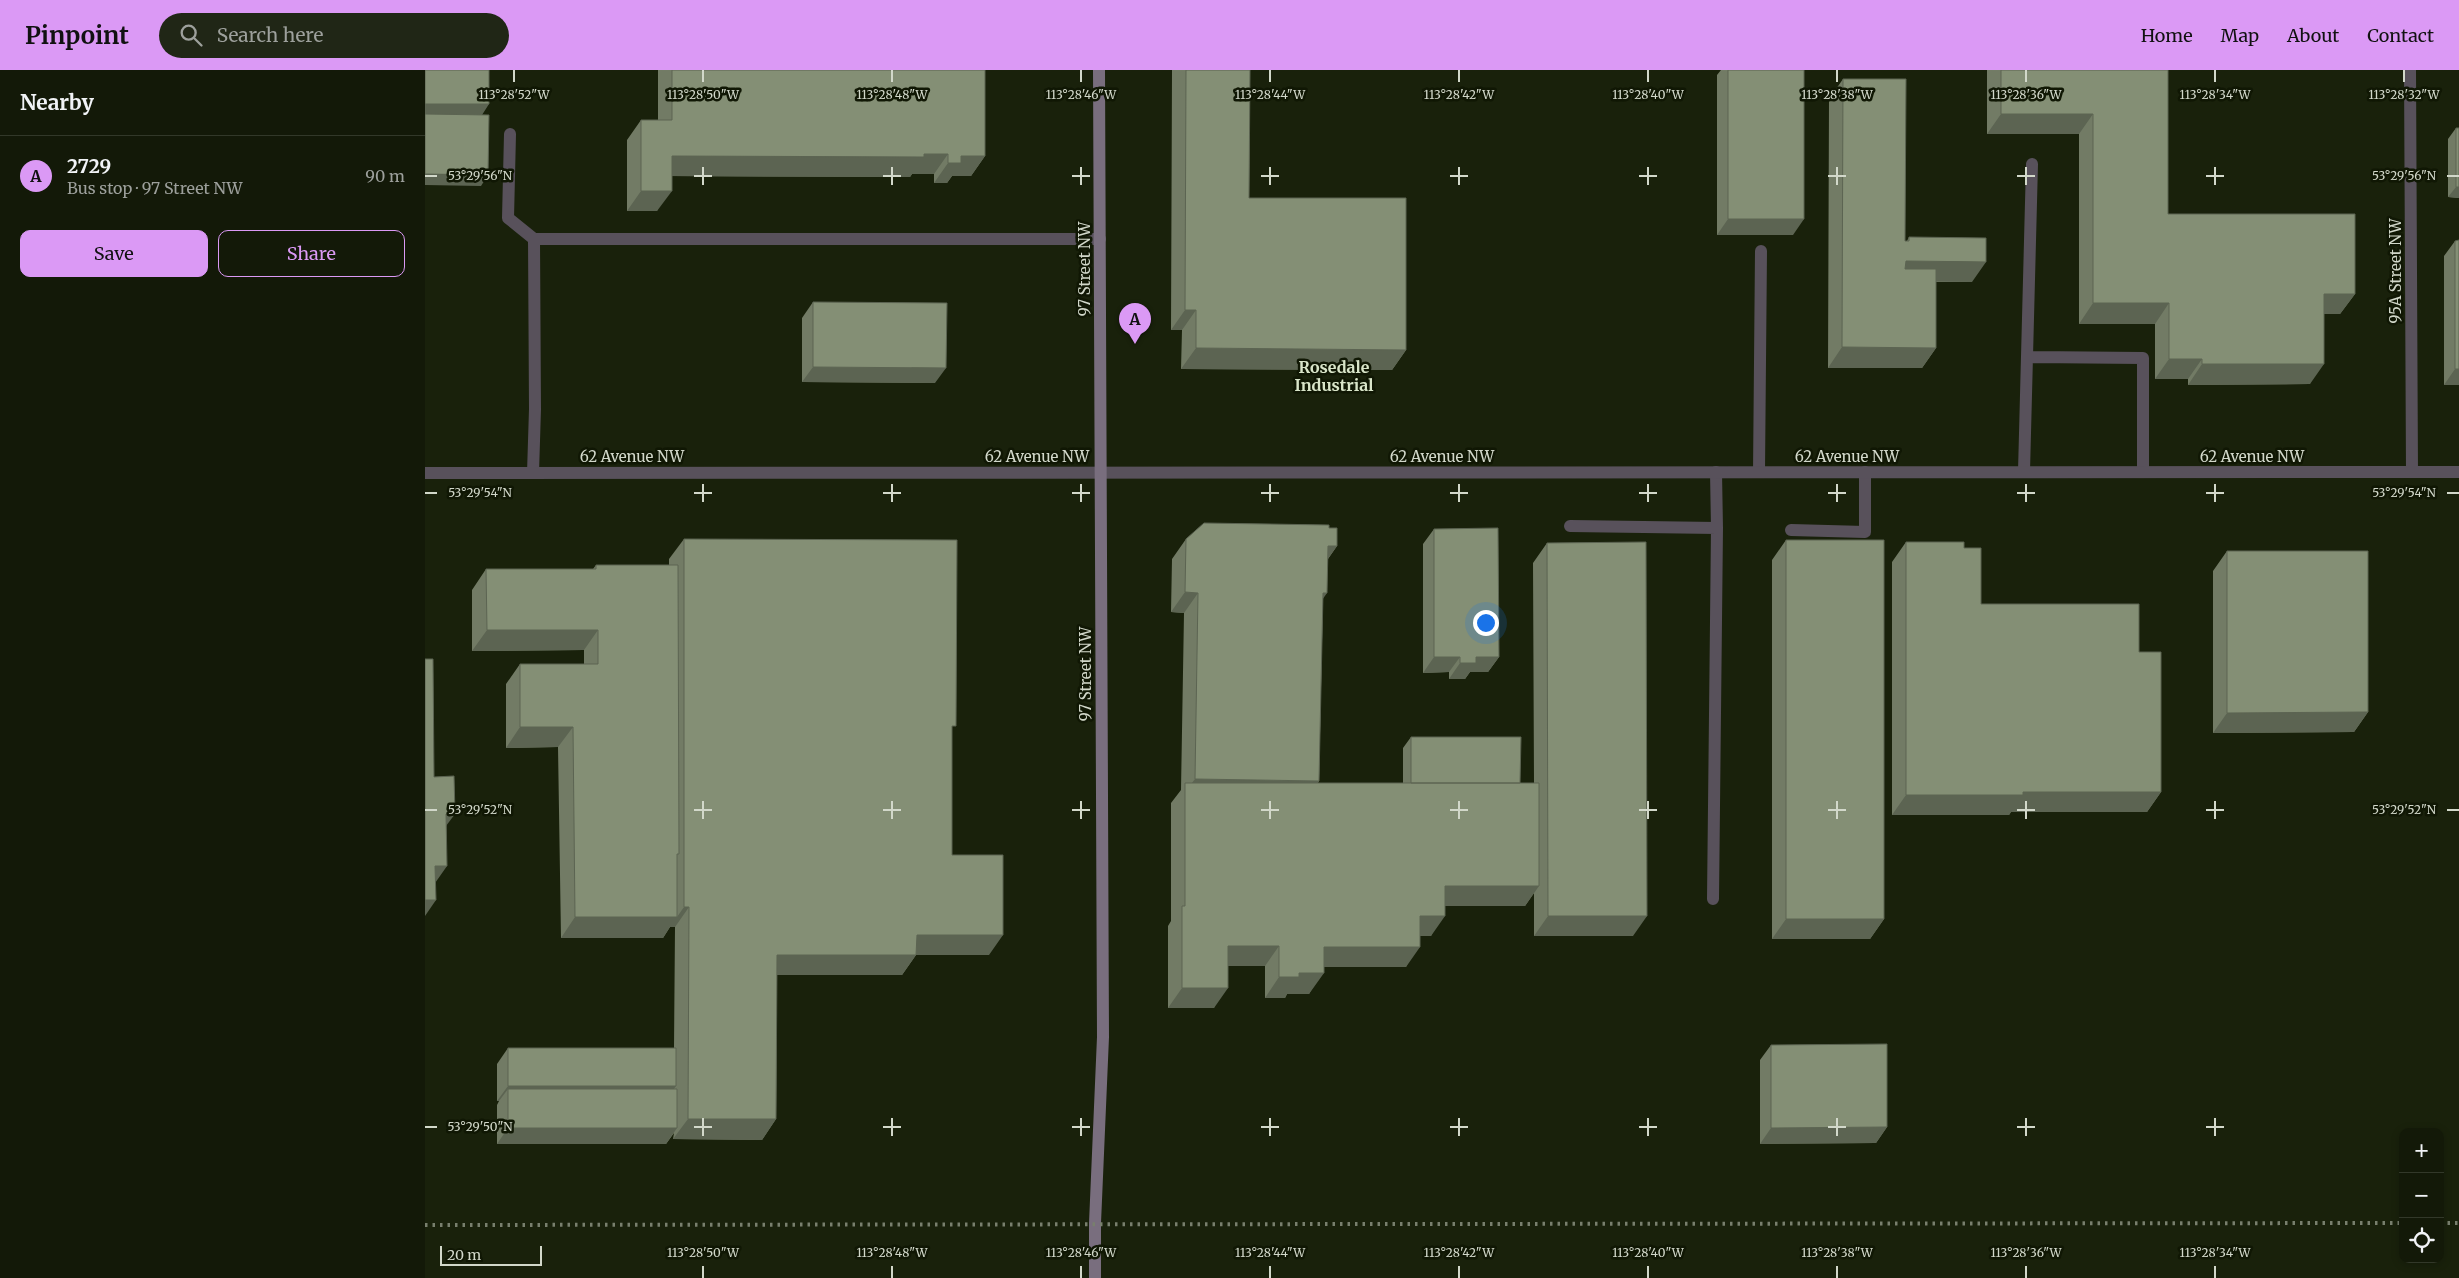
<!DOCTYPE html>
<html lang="en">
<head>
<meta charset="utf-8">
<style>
	:root { --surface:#131908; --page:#202616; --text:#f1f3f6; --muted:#9da09c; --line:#323829; --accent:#db99f5 }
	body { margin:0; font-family:Merriweather,serif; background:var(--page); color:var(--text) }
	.controls { position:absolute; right:15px; bottom:15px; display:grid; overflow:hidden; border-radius:10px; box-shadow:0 2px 8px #0003 }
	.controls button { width:45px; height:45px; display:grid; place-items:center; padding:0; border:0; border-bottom:1px solid var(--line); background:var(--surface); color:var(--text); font:25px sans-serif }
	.scale { position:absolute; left:15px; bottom:12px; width:102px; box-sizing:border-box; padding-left:5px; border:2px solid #d2d8ca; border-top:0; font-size:14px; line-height:18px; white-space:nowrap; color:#d2d8ca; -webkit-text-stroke:4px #101704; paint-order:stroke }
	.you { position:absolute; left:1060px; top:552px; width:18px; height:18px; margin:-12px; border:4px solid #fff; border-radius:50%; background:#1a73e8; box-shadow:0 0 0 8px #1a73e833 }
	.badge { display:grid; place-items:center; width:32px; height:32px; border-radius:50%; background:var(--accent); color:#111; font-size:16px; font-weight:700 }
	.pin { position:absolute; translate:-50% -41px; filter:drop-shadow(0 1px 2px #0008) }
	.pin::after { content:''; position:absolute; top:26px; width:18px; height:15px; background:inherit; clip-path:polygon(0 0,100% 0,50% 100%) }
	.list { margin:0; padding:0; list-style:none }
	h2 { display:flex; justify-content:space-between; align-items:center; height:65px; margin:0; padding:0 20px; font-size:21px }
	h2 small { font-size:16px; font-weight:400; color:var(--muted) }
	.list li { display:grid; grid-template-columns:32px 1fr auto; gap:15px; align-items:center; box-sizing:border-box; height:80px; padding:0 20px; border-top:1px solid var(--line) }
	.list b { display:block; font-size:19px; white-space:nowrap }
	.list p { margin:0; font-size:16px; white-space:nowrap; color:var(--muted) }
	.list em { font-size:16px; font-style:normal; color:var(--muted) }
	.actions { display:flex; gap:10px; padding:15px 20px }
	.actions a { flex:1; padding:11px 0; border:1px solid var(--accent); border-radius:10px; text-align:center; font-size:18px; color:var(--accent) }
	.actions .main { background:var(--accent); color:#111 }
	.icon { flex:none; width:28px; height:28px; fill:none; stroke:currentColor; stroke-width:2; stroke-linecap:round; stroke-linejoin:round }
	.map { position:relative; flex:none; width:2034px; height:1208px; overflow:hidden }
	header { display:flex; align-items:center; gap:30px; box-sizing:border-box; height:70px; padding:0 25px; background:var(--accent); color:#111 }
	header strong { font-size:24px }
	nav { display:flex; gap:28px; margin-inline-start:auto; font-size:18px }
	.search { width:350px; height:45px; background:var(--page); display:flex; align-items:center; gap:12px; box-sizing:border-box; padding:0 18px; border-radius:28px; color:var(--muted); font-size:19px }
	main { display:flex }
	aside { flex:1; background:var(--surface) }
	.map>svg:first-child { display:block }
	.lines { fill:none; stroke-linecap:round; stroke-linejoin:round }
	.lane { stroke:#58515b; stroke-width:12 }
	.street { stroke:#58515b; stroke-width:12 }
	.secondary { stroke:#796e7e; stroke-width:12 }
	.rail { stroke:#787f6d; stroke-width:4; stroke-dasharray:2.5 5; stroke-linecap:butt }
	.wall { fill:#727b65 }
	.shaded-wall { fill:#5c6452 }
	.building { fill:#848f75; stroke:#5c6452 }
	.ticks { fill:none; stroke:#d2d8ca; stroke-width:2 }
	.labels { text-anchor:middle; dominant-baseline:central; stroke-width:5; stroke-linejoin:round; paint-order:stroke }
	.street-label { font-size:15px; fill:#d2d8ca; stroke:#101704 }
	.neighbourhood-label { font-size:16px; font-weight:bold; fill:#d9e5c9; stroke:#101704 }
	.ticks-label { font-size:12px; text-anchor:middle; fill:#d2d8ca; stroke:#101704; stroke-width:5; stroke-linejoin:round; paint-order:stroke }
</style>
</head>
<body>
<header>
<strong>Pinpoint</strong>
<div class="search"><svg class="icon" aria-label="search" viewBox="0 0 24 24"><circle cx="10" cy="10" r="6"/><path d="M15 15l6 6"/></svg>Search here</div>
<nav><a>Home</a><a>Map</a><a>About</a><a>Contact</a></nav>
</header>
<main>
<aside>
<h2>Nearby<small></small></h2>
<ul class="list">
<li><span class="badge">A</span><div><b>2729</b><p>Bus stop · 97 Street NW</p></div><em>90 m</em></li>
</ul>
<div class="actions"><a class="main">Save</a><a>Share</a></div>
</aside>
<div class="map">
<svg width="2034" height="1208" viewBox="0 0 2034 1208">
	<rect width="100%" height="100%" fill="#19210b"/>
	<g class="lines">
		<path class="lane" d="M 85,64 L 83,148 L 109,169
			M 1602,287 L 1718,288 L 1718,402
			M 1334,402 L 1336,181
			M 1599,402 L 1607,94
			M 108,403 L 110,339 L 109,169 L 675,169
			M 1145,456 L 1292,458
			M 1366,460 L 1440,462 L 1440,402
			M 1288,829 L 1292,458 L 1291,402"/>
		<path class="street" d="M 1985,0 L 1987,402
			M 0,403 L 2034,402"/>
		<path class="secondary" d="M 670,1208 L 670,1153 L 678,967 L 674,0"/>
		<path class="rail" d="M 2015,1153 L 2034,1153
			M 0,1155 L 1978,1153"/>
	</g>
	<path class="wall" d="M 233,0 L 560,0 L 560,86 L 546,106 L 527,106 L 522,113 L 509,113 L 509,104 L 487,104 L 485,107 L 247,106 L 232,141 L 202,141 L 202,70 L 216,50 L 233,50 Z
		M 747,0 L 825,0 L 824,128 L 981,280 L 967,300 L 756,299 L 757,260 L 746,260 Z
		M 1296,0 L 1379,0 L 1368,165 L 1292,165 L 1292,5 Z
		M 1562,0 L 1743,0 L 1743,144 L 1930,224 L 1915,244 L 1899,244 L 1885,314 L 1763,315 L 1763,309 L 1730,309 L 1730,254 L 1654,254 L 1654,64 L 1562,64 Z
		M 1418,9 L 1480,171 L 1482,171 L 1484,167 L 1547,212 L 1511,212 L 1511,278 L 1497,298 L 1403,298 L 1404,29 Z
		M 2031,58 L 2034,128 L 2023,127 L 2023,69 Z
		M 2030,171 L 2034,315 L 2019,315 L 2019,186 Z
		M 388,232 L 510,313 L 377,312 L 377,248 Z
		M 904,458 L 912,476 L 903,489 L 898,529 L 894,711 L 893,713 L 978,713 L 978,678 L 986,667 L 1095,713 L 1109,713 L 1108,493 L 1122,473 L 1208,866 L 1109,866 L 1109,823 L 1100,836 L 1020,836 L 1006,866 L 995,866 L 981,897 L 899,897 L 884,924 L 862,924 L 860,928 L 840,928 L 840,896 L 803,896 L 789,938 L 743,938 L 743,856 L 746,851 L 746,733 L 756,720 L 759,543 L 746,542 L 747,489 L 761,469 Z
		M 1009,459 L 1074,587 L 1063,602 L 1045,602 L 1040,609 L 1024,609 L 1024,602 L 998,603 L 998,474 Z
		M 259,469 L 527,661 L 527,785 L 564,885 L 491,885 L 477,905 L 352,905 L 351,1049 L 337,1070 L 248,1069 L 249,1063 L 241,1074 L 72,1074 L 72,1035 L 74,1031 L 72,1031 L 72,994 L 83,978 L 249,978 L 250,857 L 245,857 L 238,868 L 136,868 L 133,677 L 81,678 L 81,614 L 95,594 L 159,594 L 159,580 L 47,581 L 47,520 L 61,499 L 168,499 L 171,495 L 244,495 L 244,489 Z
		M 1361,470 L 1459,849 L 1445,869 L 1347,869 L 1347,490 Z
		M 1481,472 L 1539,478 L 1556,534 L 1714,582 L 1736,722 L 1722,742 L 1586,742 L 1584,745 L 1467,745 L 1467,492 Z
		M 1802,481 L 1943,642 L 1929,662 L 1788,663 L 1788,501 Z
		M 1346,975 L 1462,1057 L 1451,1073 L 1335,1074 L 1335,990 Z"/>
	<path class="shaded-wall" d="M 0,34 L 64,34 L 57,45 L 0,45 Z
		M 1576,44 L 1668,44 L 1654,64 L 1562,64 Z
		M 523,84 L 509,104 L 487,104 L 485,107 L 232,106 L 247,86 Z
		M 536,86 L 560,86 L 546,106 L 527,106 L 522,113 L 509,113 L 523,93 Z
		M 0,104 L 63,105 L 56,116 L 0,115 Z
		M 2031,117 L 2034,117 L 2034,128 L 2023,127 Z
		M 216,121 L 247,121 L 232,141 L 202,141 Z
		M 1303,149 L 1379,149 L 1368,165 L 1292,165 Z
		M 1481,191 L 1561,192 L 1547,212 L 1467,211 Z
		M 1899,224 L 1930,224 L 1915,244 L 1885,244 Z
		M 1668,233 L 1744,233 L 1730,254 L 1654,254 Z
		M 760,240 L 771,240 L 757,260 L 746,260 Z
		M 1417,277 L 1511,278 L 1497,298 L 1403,298 Z
		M 771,278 L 981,280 L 967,300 L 756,299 Z
		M 1744,289 L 1777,289 L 1763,309 L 1730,309 Z
		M 1777,294 L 1899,294 L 1885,314 L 1763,315 Z
		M 388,297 L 521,298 L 510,313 L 377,312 Z
		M 2030,299 L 2034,299 L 2034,315 L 2019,315 Z
		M 903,476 L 912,476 L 897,497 Z
		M 760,522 L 773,523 L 759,543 L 746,542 Z
		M 898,523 L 902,523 L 888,543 Z
		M 62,560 L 173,560 L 159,580 L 47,581 Z
		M 1009,587 L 1035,587 L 1024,602 L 998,603 Z
		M 1051,587 L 1074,587 L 1063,602 L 1045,602 L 1040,609 L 1024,609 L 1035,593 Z
		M 1943,642 L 1929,662 L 1788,663 L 1802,643 Z
		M 95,657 L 148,657 L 133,677 L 81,678 Z
		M 770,709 L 894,711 L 880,731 L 760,722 Z
		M 1598,722 L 1736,722 L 1722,742 L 1586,742 L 1584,745 L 1467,745 L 1481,725 Z
		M 21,744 L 30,744 L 15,764 Z
		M 10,796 L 22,796 L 8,816 Z
		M 1020,816 L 1114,816 L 1100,836 L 1006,836 Z
		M 0,830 L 11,830 L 0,846 Z
		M 259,837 L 264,837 L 250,857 L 245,857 L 238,868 L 136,868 L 150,847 L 252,847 Z
		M 995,846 L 1020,846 L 1006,866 L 981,866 Z
		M 1123,846 L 1222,846 L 1208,866 L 1109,866 Z
		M 1361,849 L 1459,849 L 1445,869 L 1347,869 Z
		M 492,865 L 578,865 L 564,885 L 491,885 L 477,905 L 338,905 L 352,885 Z
		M 803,876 L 854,876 L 840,896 L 789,896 Z
		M 899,877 L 995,877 L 981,897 L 884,897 Z
		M 874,903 L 899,903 L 884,924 L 862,924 L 860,928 L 840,928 L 854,907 Z
		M 757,918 L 803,918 L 789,938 L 743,938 Z
		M 83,1016 L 251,1016 L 240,1031 L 83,1019 L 74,1031 L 72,1031 Z
		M 263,1049 L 351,1049 L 337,1070 L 248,1069 Z
		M 1462,1057 L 1451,1073 L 1335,1074 L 1346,1058 Z
		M 83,1058 L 252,1058 L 241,1074 L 72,1074 Z"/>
	<path class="building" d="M 0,0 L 64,0 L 64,34 L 0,34 Z
		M 247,0 L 560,0 L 560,86 L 536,86 L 536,93 L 523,93 L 523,84 L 499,84 L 499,87 L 247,86 L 247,121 L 216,121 L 216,50 L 247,50 Z
		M 761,0 L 825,0 L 824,128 L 981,128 L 981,280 L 771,278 L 771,240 L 760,240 Z
		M 1303,0 L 1379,0 L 1379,149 L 1303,149 Z
		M 1576,0 L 1743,0 L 1743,144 L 1930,144 L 1930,224 L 1899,224 L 1899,294 L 1777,294 L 1777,289 L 1744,289 L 1744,233 L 1668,233 L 1668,44 L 1576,44 Z
		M 1418,9 L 1481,9 L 1480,171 L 1484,171 L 1484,167 L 1561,168 L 1561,192 L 1481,191 L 1480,199 L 1511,199 L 1511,278 L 1417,277 Z
		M 0,44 L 64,45 L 63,105 L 0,104 Z
		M 2031,58 L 2034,58 L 2034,117 L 2031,117 Z
		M 2034,170 L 2034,299 L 2030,299 L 2030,171 Z
		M 388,232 L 522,233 L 521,298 L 388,297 Z
		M 779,453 L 904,455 L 904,458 L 912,458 L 912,476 L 903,476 L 902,523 L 898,523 L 894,711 L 770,709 L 773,523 L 760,522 L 761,469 Z
		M 1073,458 L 1074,587 L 1051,587 L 1051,593 L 1035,593 L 1035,587 L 1009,587 L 1009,459 Z
		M 259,469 L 532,470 L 531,656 L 527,656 L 527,785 L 578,785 L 578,865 L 492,865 L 491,885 L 352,885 L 351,1049 L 263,1049 L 264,837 L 259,837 Z
		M 1361,470 L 1459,470 L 1459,849 L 1361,849 Z
		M 1221,472 L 1222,846 L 1123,846 L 1122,473 Z
		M 1481,472 L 1539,472 L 1539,478 L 1556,478 L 1556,534 L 1714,534 L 1714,582 L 1736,582 L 1736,722 L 1598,722 L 1598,725 L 1481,725 Z
		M 1802,481 L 1943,481 L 1943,642 L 1802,643 Z
		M 171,495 L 253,495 L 254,784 L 252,784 L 252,847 L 150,847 L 148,657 L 95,657 L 95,594 L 173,594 L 173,560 L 62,560 L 61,499 L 171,499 Z
		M 0,589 L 8,589 L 9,707 L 29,706 L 30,744 L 21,744 L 22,796 L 10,796 L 11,830 L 0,830 Z
		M 986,667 L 1096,667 L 1095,713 L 986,713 Z
		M 760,713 L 1114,713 L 1114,816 L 1020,816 L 1020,846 L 995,846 L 995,877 L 899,877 L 899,903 L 874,903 L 874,907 L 854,907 L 854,876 L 803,876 L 803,918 L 757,918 L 757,836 L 760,836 Z
		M 1462,974 L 1462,1057 L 1346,1058 L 1346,975 Z
		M 83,978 L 251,978 L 251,1016 L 83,1016 Z
		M 83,1019 L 252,1019 L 252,1058 L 83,1058 Z"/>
	<path class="ticks" d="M 89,0 L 89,12M 278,0 L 278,12M 467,0 L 467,12M 656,0 L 656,12M 845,0 L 845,12M 1034,0 L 1034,12M 1223,0 L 1223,12M 1412,0 L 1412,12M 1601,0 L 1601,12M 1790,0 L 1790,12M 1979,0 L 1979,12M 278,97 L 278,115M 467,97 L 467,115M 656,97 L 656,115M 845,97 L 845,115M 1034,97 L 1034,115M 1223,97 L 1223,115M 1412,97 L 1412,115M 1601,97 L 1601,115M 1790,97 L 1790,115M 0,106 L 12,106M 269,106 L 287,106M 458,106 L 476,106M 647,106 L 665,106M 836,106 L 854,106M 1025,106 L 1043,106M 1214,106 L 1232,106M 1403,106 L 1421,106M 1592,106 L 1610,106M 1781,106 L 1799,106M 2022,106 L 2034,106M 278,414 L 278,432M 467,414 L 467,432M 656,414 L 656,432M 845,414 L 845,432M 1034,414 L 1034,432M 1223,414 L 1223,432M 1412,414 L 1412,432M 1601,414 L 1601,432M 1790,414 L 1790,432M 0,423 L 12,423M 269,423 L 287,423M 458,423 L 476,423M 647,423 L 665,423M 836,423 L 854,423M 1025,423 L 1043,423M 1214,423 L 1232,423M 1403,423 L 1421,423M 1592,423 L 1610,423M 1781,423 L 1799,423M 2022,423 L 2034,423M 278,731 L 278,749M 467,731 L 467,749M 656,731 L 656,749M 845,731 L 845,749M 1034,731 L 1034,749M 1223,731 L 1223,749M 1412,731 L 1412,749M 1601,731 L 1601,749M 1790,731 L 1790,749M 0,740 L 12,740M 269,740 L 287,740M 458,740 L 476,740M 647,740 L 665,740M 836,740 L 854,740M 1025,740 L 1043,740M 1214,740 L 1232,740M 1403,740 L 1421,740M 1592,740 L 1610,740M 1781,740 L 1799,740M 2022,740 L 2034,740M 278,1048 L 278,1066M 467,1048 L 467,1066M 656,1048 L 656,1066M 845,1048 L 845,1066M 1034,1048 L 1034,1066M 1223,1048 L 1223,1066M 1412,1048 L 1412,1066M 1601,1048 L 1601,1066M 1790,1048 L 1790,1066M 0,1057 L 12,1057M 269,1057 L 287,1057M 458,1057 L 476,1057M 647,1057 L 665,1057M 836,1057 L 854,1057M 1025,1057 L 1043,1057M 1214,1057 L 1232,1057M 1403,1057 L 1421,1057M 1592,1057 L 1610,1057M 1781,1057 L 1799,1057M 278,1196 L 278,1208M 467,1196 L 467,1208M 656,1196 L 656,1208M 845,1196 L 845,1208M 1034,1196 L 1034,1208M 1223,1196 L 1223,1208M 1412,1196 L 1412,1208M 1601,1196 L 1601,1208M 1790,1196 L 1790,1208"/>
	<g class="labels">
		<g class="street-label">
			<text transform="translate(659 199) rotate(-90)">97 Street NW</text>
			<text transform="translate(1970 201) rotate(-90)">95A Street NW</text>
			<text x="207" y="386">62 Avenue NW</text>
			<text x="612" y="386">62 Avenue NW</text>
			<text x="1017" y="386">62 Avenue NW</text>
			<text x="1422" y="386">62 Avenue NW</text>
			<text x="1827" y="386">62 Avenue NW</text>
			<text transform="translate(660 604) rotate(-90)">97 Street NW</text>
		</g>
		<g class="neighbourhood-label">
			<text x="909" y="297">Rosedale<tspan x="909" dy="18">Industrial</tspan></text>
		</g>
	</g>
	<g class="ticks-label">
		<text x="89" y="29">113°28'52"W</text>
		<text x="278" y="29">113°28'50"W</text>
		<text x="467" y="29">113°28'48"W</text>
		<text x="656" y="29">113°28'46"W</text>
		<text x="845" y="29">113°28'44"W</text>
		<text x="1034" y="29">113°28'42"W</text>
		<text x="1223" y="29">113°28'40"W</text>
		<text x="1412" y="29">113°28'38"W</text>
		<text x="1601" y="29">113°28'36"W</text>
		<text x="1790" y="29">113°28'34"W</text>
		<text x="1979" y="29">113°28'32"W</text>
		<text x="55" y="110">53°29'56"N</text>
		<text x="1979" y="110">53°29'56"N</text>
		<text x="55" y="427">53°29'54"N</text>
		<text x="1979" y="427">53°29'54"N</text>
		<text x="55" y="744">53°29'52"N</text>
		<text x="1979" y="744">53°29'52"N</text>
		<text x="55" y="1061">53°29'50"N</text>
		<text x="278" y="1187">113°28'50"W</text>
		<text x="467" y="1187">113°28'48"W</text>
		<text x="656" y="1187">113°28'46"W</text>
		<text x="845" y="1187">113°28'44"W</text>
		<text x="1034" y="1187">113°28'42"W</text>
		<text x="1223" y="1187">113°28'40"W</text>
		<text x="1412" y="1187">113°28'38"W</text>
		<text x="1601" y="1187">113°28'36"W</text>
		<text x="1790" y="1187">113°28'34"W</text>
	</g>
</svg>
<div class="controls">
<button>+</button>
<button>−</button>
<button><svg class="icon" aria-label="locate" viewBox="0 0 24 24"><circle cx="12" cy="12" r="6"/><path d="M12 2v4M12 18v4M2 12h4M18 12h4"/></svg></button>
</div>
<div class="scale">20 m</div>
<div class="you"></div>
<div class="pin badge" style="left:710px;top:274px">A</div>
</div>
</main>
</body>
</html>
